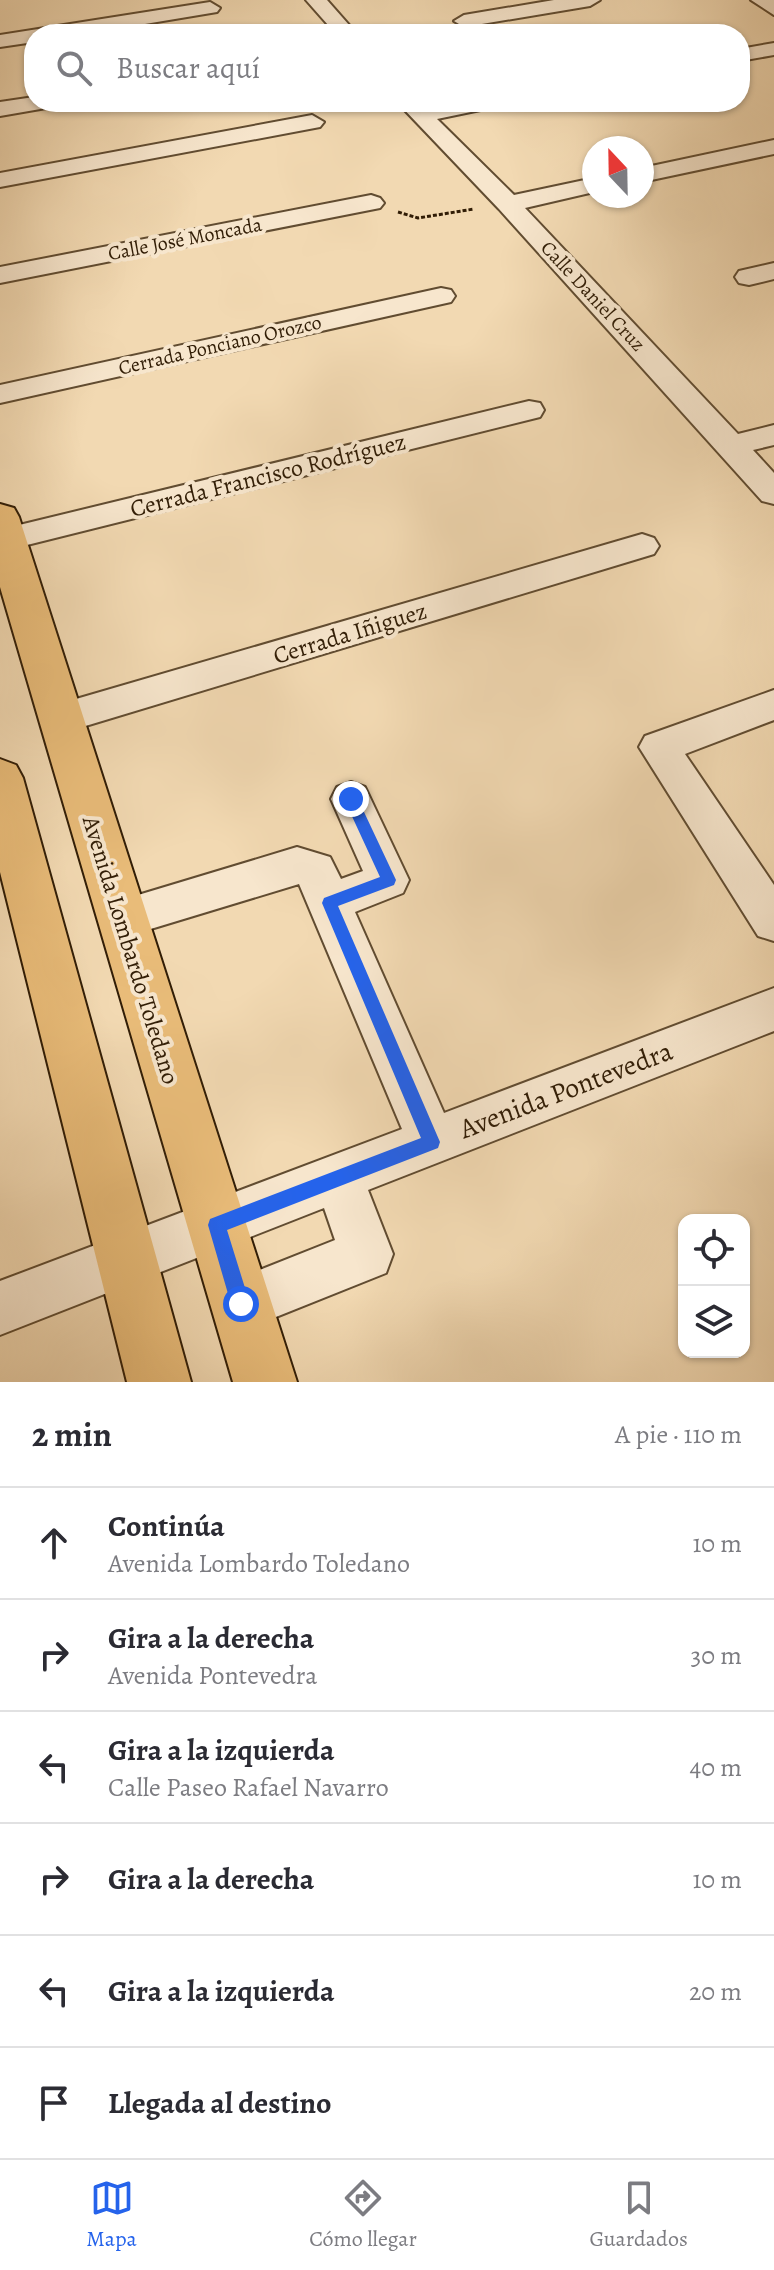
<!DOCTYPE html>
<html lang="es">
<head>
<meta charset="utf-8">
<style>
	:root { --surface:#fff; --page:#f2f2f3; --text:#2b2b33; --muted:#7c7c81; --line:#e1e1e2; --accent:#2563eb }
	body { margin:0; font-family:Alegreya,serif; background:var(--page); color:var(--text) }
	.controls { position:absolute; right:24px; bottom:24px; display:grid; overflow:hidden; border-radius:16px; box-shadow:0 2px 6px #0004 }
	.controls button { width:72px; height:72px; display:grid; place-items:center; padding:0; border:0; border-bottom:2px solid var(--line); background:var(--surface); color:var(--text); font:40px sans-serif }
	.compass { position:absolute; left:582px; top:136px; width:72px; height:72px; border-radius:50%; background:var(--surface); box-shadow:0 2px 6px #0004; rotate:338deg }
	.stop { position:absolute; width:24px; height:24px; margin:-18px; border:6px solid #2563eb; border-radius:50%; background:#fff }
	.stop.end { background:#2563eb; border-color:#fff; box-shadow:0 2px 8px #0008 }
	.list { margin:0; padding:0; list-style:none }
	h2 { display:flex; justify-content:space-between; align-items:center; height:104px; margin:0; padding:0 32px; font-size:34px }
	h2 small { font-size:26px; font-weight:400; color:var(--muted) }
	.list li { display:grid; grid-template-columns:52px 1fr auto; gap:24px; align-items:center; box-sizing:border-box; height:112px; padding:0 32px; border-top:2px solid var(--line) }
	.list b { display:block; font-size:30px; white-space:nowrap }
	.list p { margin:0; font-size:26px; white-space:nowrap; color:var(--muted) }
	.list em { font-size:26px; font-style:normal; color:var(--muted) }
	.icon { flex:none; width:44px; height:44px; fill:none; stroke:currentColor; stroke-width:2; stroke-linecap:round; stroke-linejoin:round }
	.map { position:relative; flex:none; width:774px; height:1382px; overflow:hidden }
	.search { position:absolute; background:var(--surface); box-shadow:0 2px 6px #0004; left:24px; right:24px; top:24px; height:88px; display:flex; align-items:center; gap:20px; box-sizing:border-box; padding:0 28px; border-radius:32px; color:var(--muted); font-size:30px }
	.sheet { height:776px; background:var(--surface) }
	nav { display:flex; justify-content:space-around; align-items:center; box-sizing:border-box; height:112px; border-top:2px solid var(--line); background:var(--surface); font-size:22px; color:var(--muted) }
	nav a { display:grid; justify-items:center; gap:4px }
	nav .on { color:var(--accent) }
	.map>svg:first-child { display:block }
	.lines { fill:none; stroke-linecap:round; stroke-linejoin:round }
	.minor-casing { stroke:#614c31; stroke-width:4 }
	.major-casing { stroke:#311d06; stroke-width:4 }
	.path { stroke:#311d06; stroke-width:3; stroke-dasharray:4 2; stroke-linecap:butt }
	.minor { fill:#f7e6cd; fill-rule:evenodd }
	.major { fill:#e9bc79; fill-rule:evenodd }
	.route { fill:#2563eb }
	.labels { text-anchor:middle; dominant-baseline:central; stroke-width:8; stroke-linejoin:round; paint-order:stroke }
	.far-street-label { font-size:20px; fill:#311d06; stroke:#f7e6cd }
	.street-label { font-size:24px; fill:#311d06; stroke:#f7e6cd }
	.near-street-label { font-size:28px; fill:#311d06; stroke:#f7e6cd }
</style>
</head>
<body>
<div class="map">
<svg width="774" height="1382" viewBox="0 0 774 1382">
	<rect width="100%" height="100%" fill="#f2d9b2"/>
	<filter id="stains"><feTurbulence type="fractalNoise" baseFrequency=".0025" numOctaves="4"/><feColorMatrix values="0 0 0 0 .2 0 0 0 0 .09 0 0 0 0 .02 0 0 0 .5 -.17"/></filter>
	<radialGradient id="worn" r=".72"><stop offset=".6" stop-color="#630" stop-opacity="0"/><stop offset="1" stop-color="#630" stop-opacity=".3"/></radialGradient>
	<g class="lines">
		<defs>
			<path id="minor" d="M 306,0 L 327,0 L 357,34 L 336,34 Z
				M 554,0 L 600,0 L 590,6 L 464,27 L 454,21 L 464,15 Z
				M 751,0 L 774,0 L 774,15 Z
				M 210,2 L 220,8 L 217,12 L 85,34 L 34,34 L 34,42 L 0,47 L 0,35 Z
				M 774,43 L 774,55 L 740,61 L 740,49 Z
				M 34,97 L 34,102 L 55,102 L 52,107 L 0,116 L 0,102 Z
				M 397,102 L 421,102 L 426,107 L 452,102 L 498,102 L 495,107 L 437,119 L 514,195 L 594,178 L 594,192 L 525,208 L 738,434 L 774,425 L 774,445 L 753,450 L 774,473 L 774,504 L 762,501 L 499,209 Z
				M 312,115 L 324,122 L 320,127 L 0,187 L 0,173 Z
				M 774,140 L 774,154 L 642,182 L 642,168 Z
				M 371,195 L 380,198 L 384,203 L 380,208 L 0,283 L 0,267 Z
				M 774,263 L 774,279 L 749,285 L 739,283 L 735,277 L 739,271 Z
				M 441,288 L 451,290 L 455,296 L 451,302 L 0,403 L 0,385 Z
				M 529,401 L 540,403 L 544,410 L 540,417 L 7,550 L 0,549 L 0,529 L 7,528 Z
				M 642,534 L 654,538 L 659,546 L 654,554 L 59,734 L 45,730 L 40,719 L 45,708 L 59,704 Z
				M 774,690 L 774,720 L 685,754 L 774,885 L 774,941 L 758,936 L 639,747 L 645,736 Z
				M 351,782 L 365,787 L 409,880 L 403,893 L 355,912 L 444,1113 L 774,988 L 774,1031 L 368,1190 L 393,1254 L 386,1273 L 241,1331 L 222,1323 L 214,1304 L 222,1285 L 335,1240 L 324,1208 L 0,1335 L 0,1281 L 402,1129 L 299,884 L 121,938 L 105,933 L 99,919 L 105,905 L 297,847 L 330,857 L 341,879 L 363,871 L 331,799 L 337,787 Z"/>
			<path id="major" d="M 0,504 L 14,508 L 19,517 L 297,1382 L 233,1382 L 0,587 Z
				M 0,759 L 16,765 L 23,778 L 191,1382 L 127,1382 L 0,872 Z"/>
		</defs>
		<use href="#minor" class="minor-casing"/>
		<use href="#major" class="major-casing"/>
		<path class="path" d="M 398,212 L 418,218 L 474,209"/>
		<use href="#minor" class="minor"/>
		<use href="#major" class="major"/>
	</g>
	<path class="route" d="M 351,793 L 356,795 L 396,880 L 394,885 L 338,906 L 440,1142 L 438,1148 L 227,1230 L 250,1304 L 241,1313 L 231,1304 L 208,1225 L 210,1219 L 421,1138 L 322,903 L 324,898 L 380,877 L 344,799 Z"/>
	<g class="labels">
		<g class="far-street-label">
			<text transform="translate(185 239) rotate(-11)">Calle José Moncada</text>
			<text transform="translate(593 296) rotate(47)">Calle Daniel Cruz</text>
			<text transform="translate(220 345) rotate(-13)">Cerrada Ponciano Orozco</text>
		</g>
		<g class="street-label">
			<text transform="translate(268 475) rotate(-14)">Cerrada Francisco Rodríguez</text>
			<text transform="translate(350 633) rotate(-17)">Cerrada Iñiguez</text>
			<text transform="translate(131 950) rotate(73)">Avenida Lombardo Toledano</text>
		</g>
		<g class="near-street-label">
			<text transform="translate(566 1090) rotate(-21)">Avenida Pontevedra</text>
		</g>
	</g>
	<rect width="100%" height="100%" filter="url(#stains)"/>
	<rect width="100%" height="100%" fill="url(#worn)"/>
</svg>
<div class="controls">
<button><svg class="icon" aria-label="locate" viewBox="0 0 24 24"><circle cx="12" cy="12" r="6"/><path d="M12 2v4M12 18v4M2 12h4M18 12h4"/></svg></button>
<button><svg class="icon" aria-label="layers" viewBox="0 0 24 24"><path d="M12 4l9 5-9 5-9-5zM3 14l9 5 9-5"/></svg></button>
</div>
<svg class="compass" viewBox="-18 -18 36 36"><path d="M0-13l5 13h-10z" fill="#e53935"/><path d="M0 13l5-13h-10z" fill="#7c7c81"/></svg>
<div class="stop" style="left:241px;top:1304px"></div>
<div class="stop end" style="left:351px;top:799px"></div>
<div class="search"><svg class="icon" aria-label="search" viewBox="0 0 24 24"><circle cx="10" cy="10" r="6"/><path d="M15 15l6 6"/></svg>Buscar aquí</div>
</div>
<section class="sheet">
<h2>2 min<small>A pie · 110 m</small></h2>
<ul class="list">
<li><svg class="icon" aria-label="ahead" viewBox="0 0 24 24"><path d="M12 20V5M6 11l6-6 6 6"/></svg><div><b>Continúa</b><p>Avenida Lombardo Toledano</p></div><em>10 m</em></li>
<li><svg class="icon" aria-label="right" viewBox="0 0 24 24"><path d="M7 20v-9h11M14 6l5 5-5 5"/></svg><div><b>Gira a la derecha</b><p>Avenida Pontevedra</p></div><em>30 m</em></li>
<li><svg class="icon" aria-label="left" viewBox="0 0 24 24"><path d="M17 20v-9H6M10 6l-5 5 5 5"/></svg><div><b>Gira a la izquierda</b><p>Calle Paseo Rafael Navarro</p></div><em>40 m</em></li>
<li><svg class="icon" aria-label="right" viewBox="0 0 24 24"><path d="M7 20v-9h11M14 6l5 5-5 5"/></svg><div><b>Gira a la derecha</b></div><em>10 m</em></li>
<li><svg class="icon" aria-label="left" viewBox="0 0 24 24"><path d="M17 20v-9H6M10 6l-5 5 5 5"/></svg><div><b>Gira a la izquierda</b></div><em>20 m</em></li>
<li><svg class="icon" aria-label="arrive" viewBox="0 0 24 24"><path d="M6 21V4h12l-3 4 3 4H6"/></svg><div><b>Llegada al destino</b></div></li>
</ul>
</section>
<nav>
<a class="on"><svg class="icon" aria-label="map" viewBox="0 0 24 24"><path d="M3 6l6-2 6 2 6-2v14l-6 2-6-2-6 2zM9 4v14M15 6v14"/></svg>Mapa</a>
<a><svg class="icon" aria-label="directions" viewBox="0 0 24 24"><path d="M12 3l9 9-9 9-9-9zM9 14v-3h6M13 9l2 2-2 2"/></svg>Cómo llegar</a>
<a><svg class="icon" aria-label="saved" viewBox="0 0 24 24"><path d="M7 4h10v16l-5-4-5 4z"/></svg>Guardados</a>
</nav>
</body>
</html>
